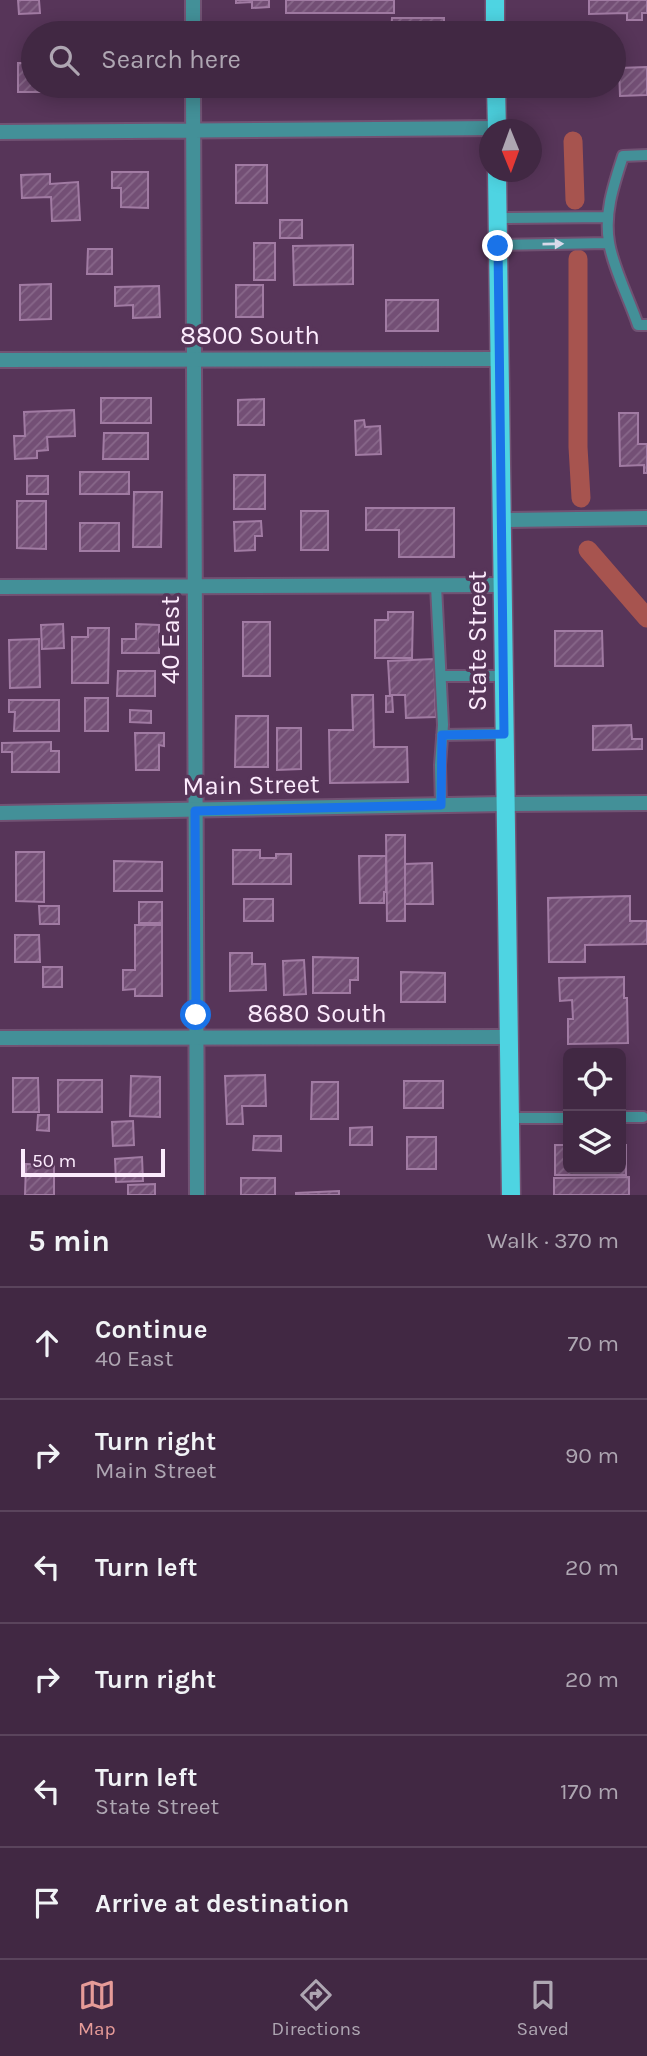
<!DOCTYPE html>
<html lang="en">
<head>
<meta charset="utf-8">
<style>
	:root { --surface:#412843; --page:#4c344e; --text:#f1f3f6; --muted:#aea6b2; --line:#5a445c; --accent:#e69b98 }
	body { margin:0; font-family:Karla,sans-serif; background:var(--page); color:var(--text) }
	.controls { position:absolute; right:21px; bottom:21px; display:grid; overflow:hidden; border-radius:10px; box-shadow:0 4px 18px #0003 }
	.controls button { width:63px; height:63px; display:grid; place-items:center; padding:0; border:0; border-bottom:2px solid var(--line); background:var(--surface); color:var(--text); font:35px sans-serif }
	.compass { position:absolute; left:479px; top:119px; width:63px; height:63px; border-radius:50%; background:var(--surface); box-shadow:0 4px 18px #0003; rotate:179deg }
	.scale { position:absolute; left:21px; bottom:18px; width:144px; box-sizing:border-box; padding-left:7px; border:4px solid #fcebfd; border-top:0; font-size:19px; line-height:24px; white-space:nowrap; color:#fcebfd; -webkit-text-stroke:5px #573559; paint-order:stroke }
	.stop { position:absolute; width:21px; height:21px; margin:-16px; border:5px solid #1a73e8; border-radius:50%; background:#fff }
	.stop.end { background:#1a73e8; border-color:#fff; box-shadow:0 2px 7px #0008 }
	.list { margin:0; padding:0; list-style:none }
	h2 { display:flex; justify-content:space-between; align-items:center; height:91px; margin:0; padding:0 28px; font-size:30px }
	h2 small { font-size:23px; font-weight:400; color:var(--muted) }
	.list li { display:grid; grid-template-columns:46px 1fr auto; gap:21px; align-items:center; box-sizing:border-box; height:112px; padding:0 28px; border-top:2px solid var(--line) }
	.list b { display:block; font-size:26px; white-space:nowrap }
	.list p { margin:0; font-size:23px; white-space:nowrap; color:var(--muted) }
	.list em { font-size:23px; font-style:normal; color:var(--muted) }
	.icon { flex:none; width:38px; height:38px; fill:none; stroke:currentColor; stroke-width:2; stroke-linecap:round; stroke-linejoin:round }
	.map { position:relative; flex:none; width:647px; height:1195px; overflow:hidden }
	.search { position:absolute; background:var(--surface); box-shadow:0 4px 18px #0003; left:21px; right:21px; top:21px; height:77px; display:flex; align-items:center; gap:18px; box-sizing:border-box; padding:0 24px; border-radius:38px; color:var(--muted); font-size:26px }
	.sheet { height:763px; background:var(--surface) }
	nav { display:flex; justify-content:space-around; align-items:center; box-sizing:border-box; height:98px; border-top:2px solid var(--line); background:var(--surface); font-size:19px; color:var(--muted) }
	nav a { display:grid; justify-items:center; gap:4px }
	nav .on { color:var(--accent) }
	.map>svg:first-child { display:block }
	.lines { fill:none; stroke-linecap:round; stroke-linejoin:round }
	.canal { stroke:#a7544f; stroke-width:19 }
	.building { fill:url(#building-hatch); stroke:#a17ba3; stroke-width:2 }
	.service-casing { stroke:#715273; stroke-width:14 }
	.minor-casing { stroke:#715273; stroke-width:18 }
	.tertiary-casing { stroke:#715273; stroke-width:18 }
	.primary-casing { stroke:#715273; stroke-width:21 }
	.service { stroke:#439098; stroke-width:10 }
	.minor { stroke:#439098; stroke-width:14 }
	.tertiary { stroke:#439098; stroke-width:14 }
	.primary { stroke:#4ed4e2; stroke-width:18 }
	.oneway { fill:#d7d9e9 }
	.route { stroke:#1a73e8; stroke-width:9 }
	.labels { text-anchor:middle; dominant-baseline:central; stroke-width:7; stroke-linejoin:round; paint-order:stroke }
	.street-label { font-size:26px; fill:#fcebfd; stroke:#573559 }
</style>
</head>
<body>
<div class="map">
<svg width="647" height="1195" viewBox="0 0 647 1195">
	<defs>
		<pattern id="building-hatch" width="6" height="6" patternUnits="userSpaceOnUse" patternTransform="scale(1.75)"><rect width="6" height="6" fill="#734f75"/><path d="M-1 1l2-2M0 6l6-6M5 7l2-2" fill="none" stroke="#88688a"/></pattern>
	</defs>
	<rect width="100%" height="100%" fill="#573559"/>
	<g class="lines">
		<path class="canal" d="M 573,141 L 575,200
			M 578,259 L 578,447 L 581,498
			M 588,550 L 647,618"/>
	</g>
	<path class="building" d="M 18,0 L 39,0 L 40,13 L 19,14 Z
		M 236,0 L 269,0 L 269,7 L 252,8 L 252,2 L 236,3 Z
		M 286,0 L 394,0 L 394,13 L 286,13 Z
		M 589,0 L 647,0 L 647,13 L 642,13 L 642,20 L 627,20 L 627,13 L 589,14 Z
		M 392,18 L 444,18 L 444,33 L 391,33 Z
		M 365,23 L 365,33 L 344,33 L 344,24 Z
		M 156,25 L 156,33 L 127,33 L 127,26 Z
		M 18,63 L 33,63 L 33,86 L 50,86 L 50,92 L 18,92 Z
		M 647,67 L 647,95 L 620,96 L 619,68 Z
		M 129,86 L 158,86 L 158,90 L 129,91 Z
		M 229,86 L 261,86 L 262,94 L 230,96 Z
		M 335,86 L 356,86 L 357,92 L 335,93 Z
		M 236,165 L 267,165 L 267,203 L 236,203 Z
		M 112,172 L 148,172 L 148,208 L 121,207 L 121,188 L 112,188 Z
		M 50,174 L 50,184 L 78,182 L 80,220 L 52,221 L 51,197 L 22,198 L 21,175 Z
		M 280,220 L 302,220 L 302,238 L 280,238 Z
		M 254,243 L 275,243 L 275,280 L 254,280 Z
		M 353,245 L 353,284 L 294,285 L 293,246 Z
		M 88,249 L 112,249 L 112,274 L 87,274 Z
		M 51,284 L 51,319 L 20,320 L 20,285 Z
		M 236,285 L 263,285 L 263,317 L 236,317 Z
		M 159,286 L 160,317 L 133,318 L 133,305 L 115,306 L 115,287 Z
		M 386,300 L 438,300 L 438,331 L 386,331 Z
		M 101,398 L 151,398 L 151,423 L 101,423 Z
		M 264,399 L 264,425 L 238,425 L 238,400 Z
		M 74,410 L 75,436 L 47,437 L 48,450 L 37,451 L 37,458 L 15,459 L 14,436 L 25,436 L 24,412 Z
		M 619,413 L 638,413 L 638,444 L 647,444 L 647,473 L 644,473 L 644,465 L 620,466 Z
		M 364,420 L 365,427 L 380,426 L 381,454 L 356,455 L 355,421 Z
		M 104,433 L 148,433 L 148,459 L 103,459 Z
		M 80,472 L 129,472 L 129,494 L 80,494 Z
		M 234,475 L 265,475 L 265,509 L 234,509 Z
		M 27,476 L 48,476 L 48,494 L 27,494 Z
		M 134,492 L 162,492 L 161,547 L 133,547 Z
		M 17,501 L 46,501 L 46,549 L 17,548 Z
		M 366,508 L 454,508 L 454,557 L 399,557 L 399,530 L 366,530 Z
		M 301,511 L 328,511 L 328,550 L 301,550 Z
		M 261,521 L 262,536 L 255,536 L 255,550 L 235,551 L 234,522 Z
		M 80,523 L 119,523 L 119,551 L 80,551 Z
		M 388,612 L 413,612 L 412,658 L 375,658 L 375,620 L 388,620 Z
		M 243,622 L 270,622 L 270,676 L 243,676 Z
		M 63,624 L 64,648 L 42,649 L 41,625 Z
		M 136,624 L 159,625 L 159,653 L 122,653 L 122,639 L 136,639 Z
		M 88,628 L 109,628 L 108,683 L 72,683 L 72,637 L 88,637 Z
		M 555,631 L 602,631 L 603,666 L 555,666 Z
		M 39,639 L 40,687 L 10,688 L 9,640 Z
		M 434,659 L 436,717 L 406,718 L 405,695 L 392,695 L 393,712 L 386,712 L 386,696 L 390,696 L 388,661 Z
		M 118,671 L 155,671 L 155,696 L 117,696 Z
		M 352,695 L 373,695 L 374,747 L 407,747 L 408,782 L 330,783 L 329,730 L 353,730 Z
		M 85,698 L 108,698 L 108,731 L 85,731 Z
		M 9,700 L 59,700 L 59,731 L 14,731 L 15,712 L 9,712 Z
		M 130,710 L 151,711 L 151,723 L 130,722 Z
		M 236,716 L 268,716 L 268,767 L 235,767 Z
		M 631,725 L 632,739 L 642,739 L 642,749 L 593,750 L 593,726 Z
		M 277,728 L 301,728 L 301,769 L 277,770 Z
		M 135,733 L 164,733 L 164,746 L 159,745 L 159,770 L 136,770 Z
		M 51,742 L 51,751 L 59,751 L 59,772 L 12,772 L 12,752 L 2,752 L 2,743 Z
		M 386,835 L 405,835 L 405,921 L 387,921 Z
		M 233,850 L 260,850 L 260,858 L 276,858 L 276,854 L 291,854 L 291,884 L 233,884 Z
		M 16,852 L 44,852 L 44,902 L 16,901 Z
		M 359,856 L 386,856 L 386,892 L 384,892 L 384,903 L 360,903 Z
		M 114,861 L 162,862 L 162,891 L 114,891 Z
		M 432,863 L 433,904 L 405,904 L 405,864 Z
		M 630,896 L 630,921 L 647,921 L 647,944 L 585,945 L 585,962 L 549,962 L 548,898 Z
		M 244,899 L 273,899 L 273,921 L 244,921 Z
		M 139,902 L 162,902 L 162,923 L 139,923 Z
		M 39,906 L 59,906 L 59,924 L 40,924 Z
		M 135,925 L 162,925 L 162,996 L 135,996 L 135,989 L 123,990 L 123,970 L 135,970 Z
		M 15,935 L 39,935 L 40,962 L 15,962 Z
		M 230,953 L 252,953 L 252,964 L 265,964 L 266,990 L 230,991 Z
		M 313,957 L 358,958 L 358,980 L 350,980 L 350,993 L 313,993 Z
		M 304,960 L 306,994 L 284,995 L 283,961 Z
		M 43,967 L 62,967 L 62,987 L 43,987 Z
		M 401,972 L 445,973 L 445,1002 L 401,1002 Z
		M 624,977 L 624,998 L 627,998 L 628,1043 L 568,1044 L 568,1019 L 573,1019 L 572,1000 L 560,1001 L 559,978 Z
		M 265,1075 L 266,1106 L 242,1106 L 243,1124 L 227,1124 L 225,1076 Z
		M 131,1076 L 160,1077 L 160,1117 L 130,1116 Z
		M 13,1078 L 38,1078 L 39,1112 L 13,1112 Z
		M 58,1080 L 102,1080 L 102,1112 L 58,1112 Z
		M 404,1081 L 443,1081 L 443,1108 L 404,1108 Z
		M 312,1082 L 338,1082 L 338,1119 L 311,1119 Z
		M 38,1115 L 49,1115 L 49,1131 L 37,1130 Z
		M 133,1121 L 134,1145 L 113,1146 L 112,1122 Z
		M 372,1127 L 372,1145 L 350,1145 L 350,1128 Z
		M 254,1136 L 281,1136 L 281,1151 L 253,1150 Z
		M 407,1137 L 436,1137 L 436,1169 L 407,1169 Z
		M 555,1145 L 568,1145 L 568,1169 L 621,1169 L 621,1145 L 626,1145 L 626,1175 L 555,1175 Z
		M 142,1157 L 143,1181 L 116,1182 L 115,1159 Z
		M 26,1164 L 54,1165 L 54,1195 L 25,1195 Z
		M 629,1177 L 629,1195 L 554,1195 L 554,1178 Z
		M 241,1178 L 275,1178 L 275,1195 L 241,1195 Z
		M 155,1184 L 155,1195 L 128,1195 L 128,1185 Z
		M 339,1191 L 339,1195 L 296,1195 L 296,1193 Z"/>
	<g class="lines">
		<defs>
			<path id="service" d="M 647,155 L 623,156 C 614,184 604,212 609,242 C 612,265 630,301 638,325 L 647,325
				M 498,218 L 608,217
				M 498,245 L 609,243
				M 436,586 L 443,725 L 440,765 L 441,805
				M 441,676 L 504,676
				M 442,735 L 504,734
				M 621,1117 L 643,1117
				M 509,1118 L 568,1118"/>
			<path id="minor" d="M 193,0 L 193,33
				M 193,86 L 197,1195
				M 0,132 L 497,128
				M 502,520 L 647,518
				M 0,587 L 503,585
				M 504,804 L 647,803"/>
			<path id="tertiary" d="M 0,360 L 500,359
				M 0,813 L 504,804
				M 0,1038 L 508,1037"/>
			<path id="primary" d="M 495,0 L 495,33
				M 496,86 L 497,130
				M 497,172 L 511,1195"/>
		</defs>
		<use href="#service" class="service-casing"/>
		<use href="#minor" class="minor-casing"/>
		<use href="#tertiary" class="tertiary-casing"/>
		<use href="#primary" class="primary-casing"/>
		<use href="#service" class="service"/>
		<use href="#minor" class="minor"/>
		<use href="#tertiary" class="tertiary"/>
		<use href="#primary" class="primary"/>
	</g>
	<defs><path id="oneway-solid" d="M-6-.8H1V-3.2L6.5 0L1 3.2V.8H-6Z" transform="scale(1.75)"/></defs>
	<use class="oneway" href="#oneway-solid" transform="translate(553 244) rotate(-1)"/>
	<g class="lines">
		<path class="route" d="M 196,1015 L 195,811 L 441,805 L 442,735 L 504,734 L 498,246"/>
	</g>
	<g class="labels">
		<g class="street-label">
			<text x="250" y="335">8800 South</text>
			<text transform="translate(170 640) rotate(-90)">40 East</text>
			<text transform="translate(477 641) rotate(-90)">State Street</text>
			<text transform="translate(251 785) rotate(-1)">Main Street</text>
			<text x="317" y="1013">8680 South</text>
		</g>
	</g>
</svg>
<div class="controls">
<button><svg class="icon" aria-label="locate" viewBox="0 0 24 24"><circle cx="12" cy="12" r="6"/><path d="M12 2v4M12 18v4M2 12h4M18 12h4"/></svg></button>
<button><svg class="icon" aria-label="layers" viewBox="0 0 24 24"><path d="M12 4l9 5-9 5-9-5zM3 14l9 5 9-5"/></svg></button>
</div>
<svg class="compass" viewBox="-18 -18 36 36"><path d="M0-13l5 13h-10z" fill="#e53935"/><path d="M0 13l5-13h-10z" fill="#aea6b2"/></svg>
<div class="scale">50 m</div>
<div class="stop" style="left:196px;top:1015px"></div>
<div class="stop end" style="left:498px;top:246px"></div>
<div class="search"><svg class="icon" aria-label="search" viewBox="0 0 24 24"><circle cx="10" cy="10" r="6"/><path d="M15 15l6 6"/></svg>Search here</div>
</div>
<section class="sheet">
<h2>5 min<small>Walk · 370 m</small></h2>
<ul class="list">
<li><svg class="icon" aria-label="ahead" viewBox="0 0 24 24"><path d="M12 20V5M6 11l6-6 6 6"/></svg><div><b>Continue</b><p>40 East</p></div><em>70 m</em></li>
<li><svg class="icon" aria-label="right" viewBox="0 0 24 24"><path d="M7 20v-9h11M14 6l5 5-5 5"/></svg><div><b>Turn right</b><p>Main Street</p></div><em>90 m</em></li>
<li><svg class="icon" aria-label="left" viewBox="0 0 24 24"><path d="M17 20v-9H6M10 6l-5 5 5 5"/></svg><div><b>Turn left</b></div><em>20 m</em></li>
<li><svg class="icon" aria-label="right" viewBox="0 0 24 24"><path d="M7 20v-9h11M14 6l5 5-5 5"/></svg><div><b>Turn right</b></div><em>20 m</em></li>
<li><svg class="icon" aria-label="left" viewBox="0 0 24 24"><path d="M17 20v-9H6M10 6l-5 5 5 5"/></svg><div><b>Turn left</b><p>State Street</p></div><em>170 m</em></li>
<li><svg class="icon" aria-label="arrive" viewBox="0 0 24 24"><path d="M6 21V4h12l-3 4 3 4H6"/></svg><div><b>Arrive at destination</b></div></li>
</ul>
</section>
<nav>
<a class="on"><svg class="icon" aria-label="map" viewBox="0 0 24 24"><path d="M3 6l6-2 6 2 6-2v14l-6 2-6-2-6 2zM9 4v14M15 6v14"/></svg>Map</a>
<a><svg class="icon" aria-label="directions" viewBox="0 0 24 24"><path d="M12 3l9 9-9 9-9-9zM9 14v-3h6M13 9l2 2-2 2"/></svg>Directions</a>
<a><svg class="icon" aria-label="saved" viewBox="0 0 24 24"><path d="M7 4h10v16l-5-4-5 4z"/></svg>Saved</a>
</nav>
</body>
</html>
